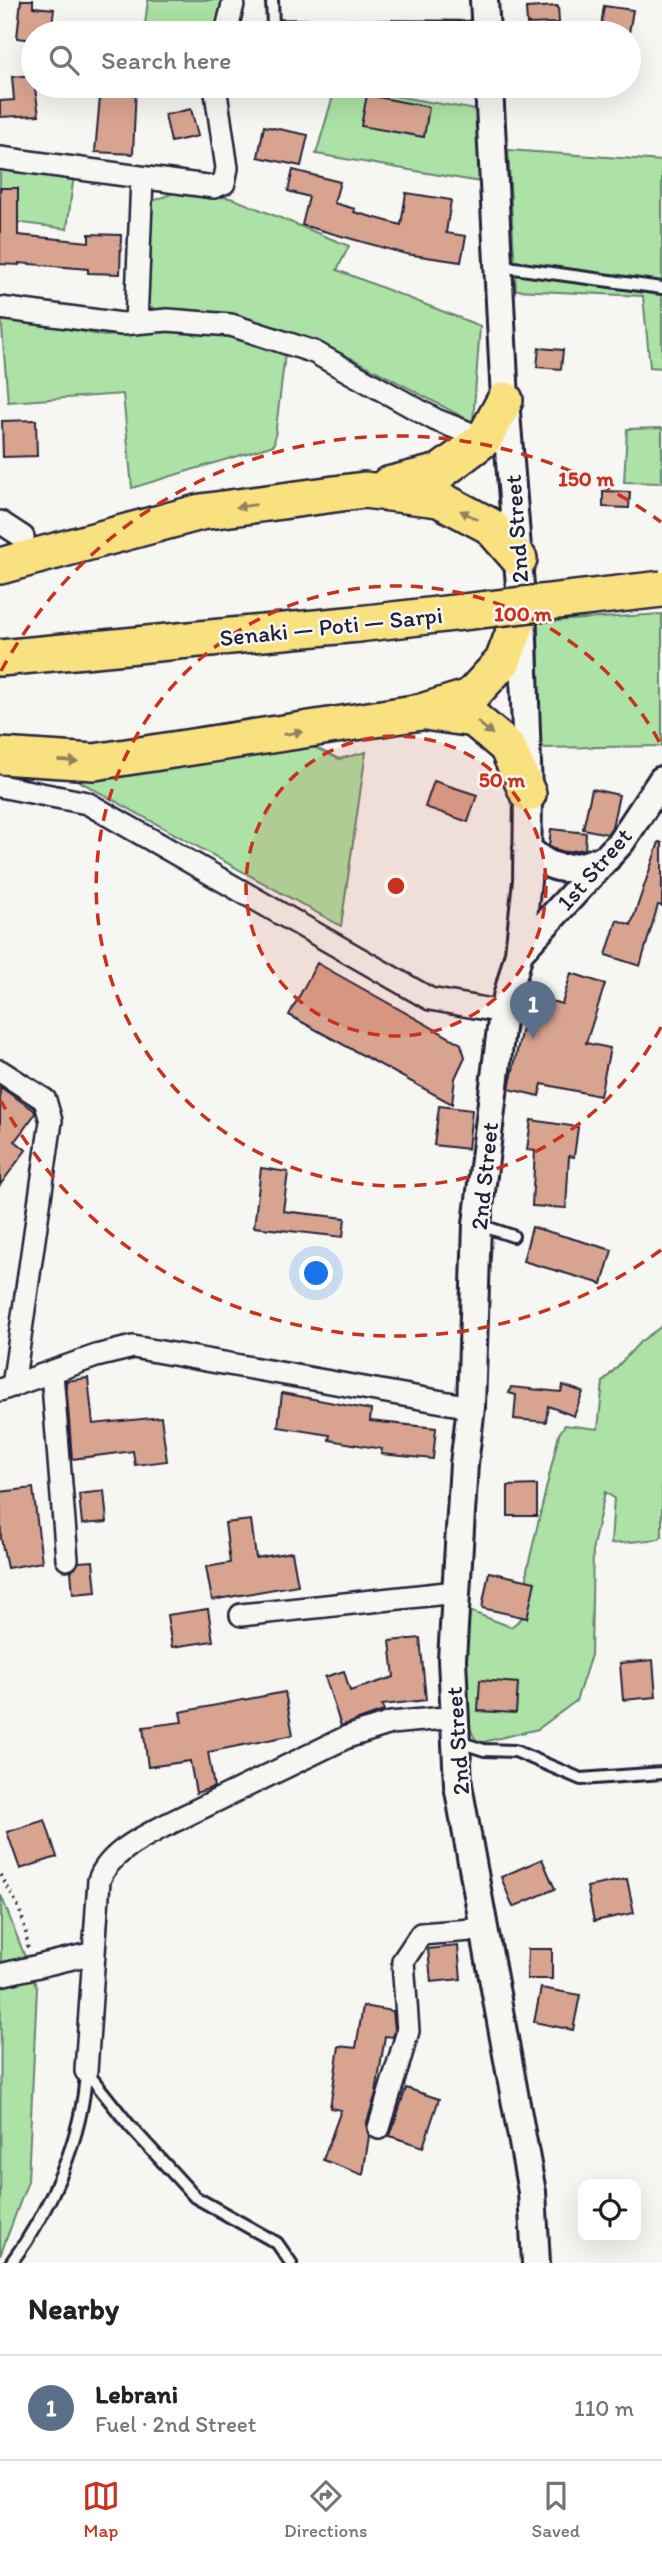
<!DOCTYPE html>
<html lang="en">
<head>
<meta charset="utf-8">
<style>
	:root { --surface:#fff; --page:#f2f2f2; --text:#222; --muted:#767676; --line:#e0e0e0; --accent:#c8321e }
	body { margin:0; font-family:Itim,sans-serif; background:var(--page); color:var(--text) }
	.controls { position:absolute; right:21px; bottom:21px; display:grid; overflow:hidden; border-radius:14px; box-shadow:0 7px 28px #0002 }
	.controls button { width:63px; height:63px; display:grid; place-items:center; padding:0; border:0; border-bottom:2px solid var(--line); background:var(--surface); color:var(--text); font:35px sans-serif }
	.you { position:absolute; left:317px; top:1274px; width:24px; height:24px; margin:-18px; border:5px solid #fff; border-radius:50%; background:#1a73e8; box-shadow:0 0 0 10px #1a73e833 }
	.badge { display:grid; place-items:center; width:46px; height:46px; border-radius:50%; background:var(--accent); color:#fff; font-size:23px; font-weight:700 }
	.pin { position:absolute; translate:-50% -58px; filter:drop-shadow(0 2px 4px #0008) }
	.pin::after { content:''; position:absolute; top:37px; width:24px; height:21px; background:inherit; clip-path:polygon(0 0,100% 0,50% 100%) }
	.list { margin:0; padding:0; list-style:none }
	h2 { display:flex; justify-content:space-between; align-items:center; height:91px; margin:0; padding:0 28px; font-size:30px }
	h2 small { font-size:23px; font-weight:400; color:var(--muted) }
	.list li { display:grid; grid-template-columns:46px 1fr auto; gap:21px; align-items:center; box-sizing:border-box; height:105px; padding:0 28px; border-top:2px solid var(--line) }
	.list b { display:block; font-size:26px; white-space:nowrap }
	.list p { margin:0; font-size:23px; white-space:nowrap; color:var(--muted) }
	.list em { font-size:23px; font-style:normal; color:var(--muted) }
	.icon { flex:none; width:38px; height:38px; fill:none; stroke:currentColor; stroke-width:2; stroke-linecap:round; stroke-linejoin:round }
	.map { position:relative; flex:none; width:662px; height:2263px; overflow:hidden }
	.search { position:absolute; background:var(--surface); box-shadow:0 7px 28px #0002; left:21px; right:21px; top:21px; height:77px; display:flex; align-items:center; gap:18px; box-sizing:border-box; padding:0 24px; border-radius:38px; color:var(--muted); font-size:26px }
	.sheet { height:196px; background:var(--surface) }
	nav { display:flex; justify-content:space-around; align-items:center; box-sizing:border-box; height:98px; border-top:2px solid var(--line); background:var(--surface); font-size:19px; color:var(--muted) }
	nav a { display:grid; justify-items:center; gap:4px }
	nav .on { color:var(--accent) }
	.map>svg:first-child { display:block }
	.green { fill:#ace2a5; stroke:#678270; stroke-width:2 }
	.building { fill:#d9a48f; stroke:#22223b; stroke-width:2 }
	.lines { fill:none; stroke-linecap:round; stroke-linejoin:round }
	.service-casing { stroke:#22223b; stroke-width:16 }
	.minor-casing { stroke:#22223b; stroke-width:26 }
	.tertiary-casing { stroke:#22223b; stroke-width:32 }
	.trunk-casing { stroke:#22223b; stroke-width:40 }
	.path { stroke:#22223b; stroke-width:3.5; stroke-dasharray:2 5; stroke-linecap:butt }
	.service { stroke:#f6f6f2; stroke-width:10 }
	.minor { stroke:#f6f6f2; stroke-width:21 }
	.tertiary { stroke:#f6f6f2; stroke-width:26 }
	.trunk { stroke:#fae180; stroke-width:35 }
	.trunk-bridge-casing { stroke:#22223b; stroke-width:40; stroke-linecap:butt }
	.trunk-bridge { stroke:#fae180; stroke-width:35 }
	.oneway { fill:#8e825e }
	.ring { fill:none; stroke:#c8321e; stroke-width:3.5; stroke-dasharray:12 9 }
	.labels { text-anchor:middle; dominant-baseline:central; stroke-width:5; stroke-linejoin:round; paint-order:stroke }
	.street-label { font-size:24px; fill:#22223b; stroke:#f6f6f2 }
	.centre { fill:#c8321e; stroke:#f6f6f2; stroke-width:3.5 }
	.ring-label { font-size:21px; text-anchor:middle; font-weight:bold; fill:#c8321e; stroke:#f6f6f2; stroke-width:5; stroke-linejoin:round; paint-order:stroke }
</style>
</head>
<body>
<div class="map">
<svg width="662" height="2263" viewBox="0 0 662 2263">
	<rect width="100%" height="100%" fill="#f6f6f2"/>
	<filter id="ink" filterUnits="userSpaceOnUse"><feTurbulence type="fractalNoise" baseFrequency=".0143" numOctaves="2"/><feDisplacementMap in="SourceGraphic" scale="14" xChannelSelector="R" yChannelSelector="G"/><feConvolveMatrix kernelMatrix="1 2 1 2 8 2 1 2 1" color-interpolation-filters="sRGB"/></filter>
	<g filter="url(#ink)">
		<path class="green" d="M 148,0 L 225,0 L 219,33 L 144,33 Z
			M 336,86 L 477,110 L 486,183 L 316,154 Z
			M 0,148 L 76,159 L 67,229 L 0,220 Z
			M 508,150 L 662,161 L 662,368 L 650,367 L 643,296 L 516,290 Z
			M 184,189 L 234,199 L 349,246 L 337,270 L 480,326 L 473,422 C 403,387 316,332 239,317 C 207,311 174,318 144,305 L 147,203 Z
			M 1,316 L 105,336 L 170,330 L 235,338 L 285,354 L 274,445 L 132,488 L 123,394 L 8,402 Z
			M 662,428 L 662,483 L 624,482 L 627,429 Z
			M 662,614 L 662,746 L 540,748 L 538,622 Z
			M 252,718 L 339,759 L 366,752 L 341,926 L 50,765 L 94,745 Z
			M 662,1326 L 662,1536 L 659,1539 L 611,1544 L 614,1498 L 605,1492 L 593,1546 L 591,1655 L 576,1701 L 538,1729 L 479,1743 C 457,1723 463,1640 462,1608 L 511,1627 L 528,1613 L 527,1570 L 559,1434 L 565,1425 L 598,1429 L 603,1382 L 640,1342 Z
			M 1,1895 L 37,1988 L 28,2181 L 0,2256 Z"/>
		<path class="building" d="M 21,0 L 33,0 L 33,7 L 54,9 L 51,33 L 33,33 L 33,40 L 17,38 Z
			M 558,6 L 559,23 L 527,24 L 526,8 Z
			M 604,6 L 633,10 L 629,33 L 600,33 Z
			M 33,75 L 39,115 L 0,117 L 0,101 L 14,100 L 12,77 Z
			M 101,86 L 136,86 L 133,154 L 95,152 Z
			M 367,95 L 429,107 L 424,137 L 361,126 Z
			M 191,109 L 198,136 L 171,142 L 165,115 Z
			M 264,126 L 308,135 L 301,166 L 258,157 Z
			M 293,170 L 340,182 L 334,203 L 355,209 L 354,212 L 401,225 L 406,193 L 451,200 L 446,233 L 466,236 L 461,262 L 406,254 L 302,225 L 309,197 L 288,191 Z
			M 0,188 L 18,188 L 18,235 L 89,242 L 89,234 L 121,235 L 120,274 L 88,273 L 88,269 L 19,263 L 19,265 L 0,264 Z
			M 539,348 L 563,350 L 561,369 L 537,367 Z
			M 36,420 L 37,456 L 3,457 L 2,421 Z
			M 603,491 L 630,492 L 629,508 L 603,507 Z
			M 434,781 L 477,795 L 468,822 L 425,807 Z
			M 592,789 L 619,795 L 612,827 L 607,834 L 583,829 Z
			M 551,829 L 586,833 L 585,849 L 565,852 L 554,849 L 549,846 Z
			M 659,842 L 662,843 L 662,906 L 658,905 L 640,966 L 606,955 L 617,920 L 631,925 Z
			M 317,963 L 461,1044 L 465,1057 L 455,1078 L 452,1104 L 289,1015 Z
			M 571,973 L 605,984 L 586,1043 L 610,1048 L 600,1096 L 542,1084 L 539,1096 L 509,1089 L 529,995 L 562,1004 Z
			M 0,1087 L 34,1110 L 35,1114 L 15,1141 L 26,1150 L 0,1185 Z
			M 439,1106 L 472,1110 L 468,1149 L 434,1145 Z
			M 531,1120 L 578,1127 L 574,1157 L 569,1156 L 566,1208 L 532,1206 L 535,1151 L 527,1150 Z
			M 261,1168 L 288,1172 L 283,1211 L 345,1218 L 343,1237 L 254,1227 Z
			M 532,1227 L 612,1250 L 602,1284 L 523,1261 Z
			M 88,1378 L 93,1424 L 161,1417 L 167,1461 L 135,1465 L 133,1451 L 72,1459 L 66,1381 Z
			M 563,1385 L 583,1392 L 574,1416 L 548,1406 L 546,1422 L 514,1419 L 516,1395 L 509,1393 L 511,1387 L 561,1392 Z
			M 282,1393 L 371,1410 L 370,1421 L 436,1428 L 433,1459 L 381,1454 L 382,1449 L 329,1440 L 330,1435 L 278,1427 Z
			M 537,1485 L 537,1516 L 508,1516 L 508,1486 Z
			M 33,1488 L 42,1562 L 7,1568 L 1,1539 L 0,1492 Z
			M 104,1491 L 107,1522 L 82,1524 L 79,1494 Z
			M 251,1520 L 256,1558 L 292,1552 L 298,1585 L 212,1600 L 206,1567 L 230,1563 L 225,1523 Z
			M 93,1561 L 96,1592 L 73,1594 L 71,1571 L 79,1562 Z
			M 489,1572 L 535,1582 L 527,1618 L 482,1608 Z
			M 208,1609 L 213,1641 L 172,1647 L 167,1615 Z
			M 420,1638 L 426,1700 L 382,1705 L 384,1711 L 341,1726 L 325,1677 L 344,1671 L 350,1691 L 394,1677 L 390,1641 Z
			M 653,1660 L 656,1697 L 623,1700 L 620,1663 Z
			M 480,1680 L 518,1683 L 516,1713 L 478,1711 Z
			M 285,1692 L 293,1735 L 208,1752 L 214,1787 L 196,1793 L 190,1761 L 148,1767 L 143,1727 L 182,1722 L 180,1712 Z
			M 45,1820 L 57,1857 L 20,1869 L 7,1832 Z
			M 542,1859 L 555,1889 L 513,1907 L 501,1877 Z
			M 627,1879 L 634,1913 L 594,1921 L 587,1887 Z
			M 458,1946 L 461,1979 L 431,1982 L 428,1949 Z
			M 528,1949 L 552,1949 L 552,1979 L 527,1979 Z
			M 541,1988 L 580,1995 L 573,2030 L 534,2022 Z
			M 363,2006 L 393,2011 L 395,2030 L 393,2037 L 385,2036 L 376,2093 L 366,2125 L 369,2136 L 363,2175 L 323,2160 L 341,2110 L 330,2108 L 339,2046 L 356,2048 Z
			M 406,2088 L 439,2099 L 423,2147 L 390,2136 Z"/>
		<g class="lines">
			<defs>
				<path id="service" d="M 272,0 L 273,26 L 485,28
					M 499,266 L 662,288
					M 477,1224 L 513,1236
					M 456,1741 L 484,1750 L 515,1751 L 581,1779 L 662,1773
					M 86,2071 L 129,2125 L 195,2197 L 277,2243 L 291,2263
					M 11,2263 C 50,2211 83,2137 86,2071"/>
				<path id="minor" d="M 226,33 L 234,0
					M 0,158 L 214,187 L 224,183 L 227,168 L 215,86
					M 0,308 L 122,324 L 168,320 L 231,325 L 314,352 L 436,420 L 492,442
					M 136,323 L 142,179
					M 0,522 L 23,537
					M 0,786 L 87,803 L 430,999 L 503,1012
					M 0,1071 L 45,1100 L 51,1121 L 13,1386
					M 52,1373 L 67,1559
					M 0,1390 L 96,1356 L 133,1347 L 471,1407
					M 241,1615 L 456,1592
					M 0,1975 L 94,1953
					M 86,2071 L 99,1880 C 109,1853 141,1838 166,1825 L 347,1737 L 391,1723 L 455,1717
					M 379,2128 L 408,2031 L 403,1961 L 421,1934 L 484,1929"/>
				<path id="tertiary" d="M 484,0 L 486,33
					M 489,86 L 505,400 L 522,610 L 528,794 L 527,881 L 519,953 L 503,1012 L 477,1224 L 471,1407 L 464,1464 L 452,1659 L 458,1785 L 532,2192 L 536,2263
					M 527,848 C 556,876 571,870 607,858
					M 519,953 L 621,842 L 662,780"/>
				<path id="trunk" d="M 388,485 L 440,472 L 484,439 L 505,400
					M 0,566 L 201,512 L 364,490 L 439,499 L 490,526 L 519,559
					M 0,658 L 358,624
					M 431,713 L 474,719 L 507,747 L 528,794
					M 0,756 L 94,762 L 421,712 L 470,697 L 503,661 L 522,610"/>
			</defs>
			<use href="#service" class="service-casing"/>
			<use href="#minor" class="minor-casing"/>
			<use href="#tertiary" class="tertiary-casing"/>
			<use href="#trunk" class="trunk-casing"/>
			<path class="path" d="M 0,1875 C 18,1903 25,1917 28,1950"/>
			<use href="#service" class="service"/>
			<use href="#minor" class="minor"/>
			<use href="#tertiary" class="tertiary"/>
			<use href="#trunk" class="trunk"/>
			<defs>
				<path id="trunk-bridge" d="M 358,624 L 662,589"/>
			</defs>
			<use href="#trunk-bridge" class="trunk-bridge-casing"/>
			<use href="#trunk-bridge" class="trunk-bridge"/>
		</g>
		<defs><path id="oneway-solid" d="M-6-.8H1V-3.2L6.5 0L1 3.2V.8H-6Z" transform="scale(1.75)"/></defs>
		<g class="oneway">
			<use href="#oneway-solid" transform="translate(246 506) rotate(173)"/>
			<use href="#oneway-solid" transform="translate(469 515) rotate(-152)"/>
			<use href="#oneway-solid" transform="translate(485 728) rotate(40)"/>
			<use href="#oneway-solid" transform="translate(293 733) rotate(-9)"/>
			<use href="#oneway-solid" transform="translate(68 761) rotate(4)"/>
		</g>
	</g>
	<circle cx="396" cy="886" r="150" fill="#c8321e" fill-opacity=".12"/>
	<g class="ring">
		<circle cx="396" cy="886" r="150"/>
		<path d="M661 1027A300 300 0 1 1 661 745"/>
		<path d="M661 1250A450 450 0 0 1 1 1101M1 671A450 450 0 0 1 661 522"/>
	</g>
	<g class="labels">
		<g class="street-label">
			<text transform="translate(516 529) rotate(-94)">2nd Street</text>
			<text transform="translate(331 626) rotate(-6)">Senaki — Poti — Sarpi</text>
			<text transform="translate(594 869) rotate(-49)">1st Street</text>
			<text transform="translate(484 1176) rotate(-84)">2nd Street</text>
			<text transform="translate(457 1741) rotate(-94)">2nd Street</text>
		</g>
	</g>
	<circle cx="396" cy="886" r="10" class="centre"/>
	<g class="ring-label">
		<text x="586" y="486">150 m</text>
		<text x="523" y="621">100 m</text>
		<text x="502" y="787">50 m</text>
	</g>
</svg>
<div class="controls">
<button><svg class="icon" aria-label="locate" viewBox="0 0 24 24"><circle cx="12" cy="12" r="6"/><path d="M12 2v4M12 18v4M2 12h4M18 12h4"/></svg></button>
</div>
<div class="you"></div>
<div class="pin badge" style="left:533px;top:1039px;background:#5c6f8a">1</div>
<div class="search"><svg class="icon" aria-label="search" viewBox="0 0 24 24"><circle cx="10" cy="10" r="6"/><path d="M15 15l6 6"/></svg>Search here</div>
</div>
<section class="sheet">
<h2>Nearby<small></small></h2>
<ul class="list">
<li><span class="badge" style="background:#5c6f8a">1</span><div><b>Lebrani</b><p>Fuel · 2nd Street</p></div><em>110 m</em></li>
</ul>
</section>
<nav>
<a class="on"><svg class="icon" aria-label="map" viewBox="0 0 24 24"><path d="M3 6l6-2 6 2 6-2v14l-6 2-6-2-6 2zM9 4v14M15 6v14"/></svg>Map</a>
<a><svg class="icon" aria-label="directions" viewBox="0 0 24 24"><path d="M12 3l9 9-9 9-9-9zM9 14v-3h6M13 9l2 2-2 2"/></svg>Directions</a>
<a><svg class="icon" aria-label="saved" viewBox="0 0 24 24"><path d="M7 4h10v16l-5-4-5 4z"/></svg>Saved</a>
</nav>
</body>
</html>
